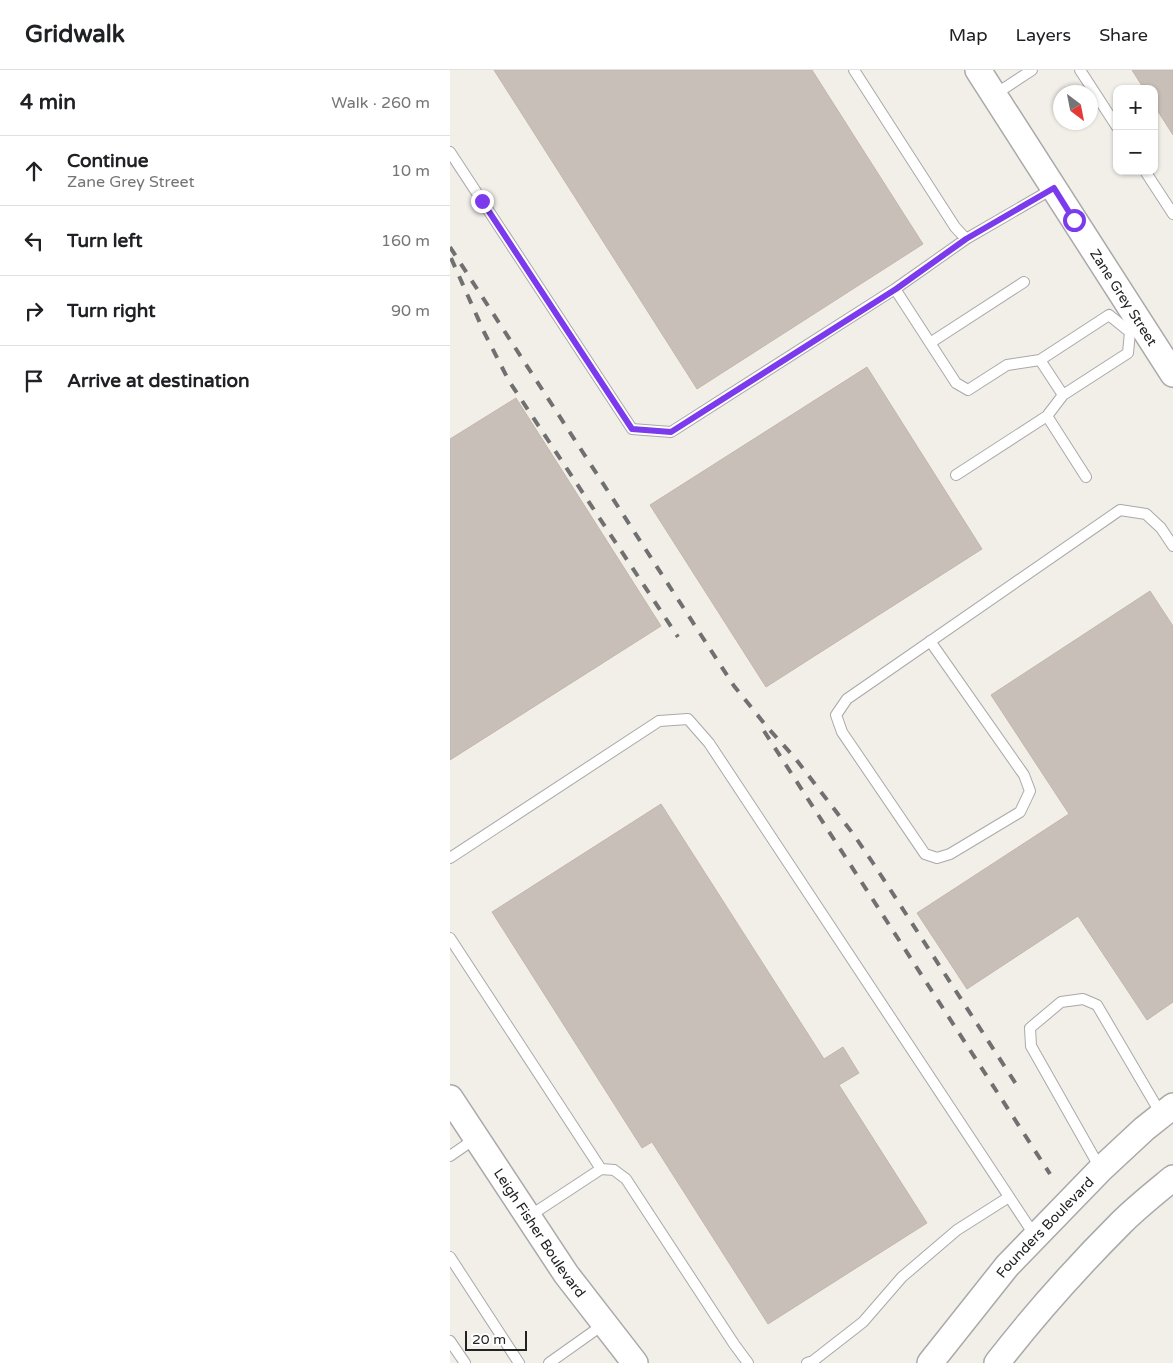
<!DOCTYPE html>
<html lang="en">
<head>
<meta charset="utf-8">
<style>
	:root { --surface:#fff; --page:#f6f6f6; --text:#202124; --muted:#757577; --line:#e0e0e0 }
	body { margin:0; font-family:"Varela Round",sans-serif; background:var(--page); color:var(--text) }
	.controls { position:absolute; right:15px; top:15px; display:grid; overflow:hidden; border-radius:10px; box-shadow:0 1px 4px #0004 }
	.controls button { width:45px; height:45px; display:grid; place-items:center; padding:0; border:0; border-bottom:1px solid var(--line); background:var(--surface); color:var(--text); font:25px sans-serif }
	.compass { position:absolute; left:603px; top:15px; width:45px; height:45px; border-radius:50%; background:var(--surface); box-shadow:0 1px 4px #0004; rotate:148deg }
	.scale { position:absolute; left:15px; bottom:12px; width:62px; box-sizing:border-box; padding-left:5px; border:2px solid #222; border-top:0; font-size:14px; line-height:18px; white-space:nowrap; color:#222; -webkit-text-stroke:4px #fff; paint-order:stroke }
	.stop { position:absolute; width:15px; height:15px; margin:-11px; border:4px solid #7c3aed; border-radius:50%; background:#fff }
	.stop.end { background:#7c3aed; border-color:#fff; box-shadow:0 1px 5px #0008 }
	.list { margin:0; padding:0; list-style:none }
	h2 { display:flex; justify-content:space-between; align-items:center; height:65px; margin:0; padding:0 20px; font-size:21px }
	h2 small { font-size:16px; font-weight:400; color:var(--muted) }
	.list li { display:grid; grid-template-columns:32px 1fr auto; gap:15px; align-items:center; box-sizing:border-box; height:70px; padding:0 20px; border-top:1px solid var(--line) }
	.list b { display:block; font-size:19px; white-space:nowrap }
	.list p { margin:0; font-size:16px; white-space:nowrap; color:var(--muted) }
	.list em { font-size:16px; font-style:normal; color:var(--muted) }
	.icon { flex:none; width:28px; height:28px; fill:none; stroke:currentColor; stroke-width:2; stroke-linecap:round; stroke-linejoin:round }
	.map { position:relative; flex:none; width:723px; height:1293px; overflow:hidden }
	header { display:flex; align-items:center; gap:30px; box-sizing:border-box; height:70px; padding:0 25px; background:var(--surface); border-bottom:1px solid var(--line) }
	header strong { font-size:24px }
	nav { display:flex; gap:28px; margin-inline-start:auto; font-size:18px }
	main { display:flex }
	aside { flex:1; background:var(--surface) }
	.map>svg:first-child { display:block }
	.building { fill:#c7bfb8; stroke:#c4b6ab }
	.lines { fill:none; stroke-linecap:round; stroke-linejoin:round }
	.service-casing { stroke:#a9a9a9; stroke-width:12 }
	.tertiary-casing { stroke:#a9a9a9; stroke-width:28 }
	.service { stroke:#fff; stroke-width:10 }
	.tertiary { stroke:#fff; stroke-width:25 }
	.rail { stroke:#707070; stroke-width:4; stroke-dasharray:10 10; stroke-linecap:butt }
	.route { stroke:#7c3aed; stroke-width:6 }
	.labels { text-anchor:middle; dominant-baseline:central; stroke-width:4; stroke-linejoin:round; paint-order:stroke }
	.street-label { font-size:14px; fill:#222; stroke:#fff }
</style>
</head>
<body>
<header>
<strong>Gridwalk</strong>
<nav><a>Map</a><a>Layers</a><a>Share</a></nav>
</header>
<main>
<aside>
<h2>4 min<small>Walk · 260 m</small></h2>
<ul class="list">
<li><svg class="icon" aria-label="ahead" viewBox="0 0 24 24"><path d="M12 20V5M6 11l6-6 6 6"/></svg><div><b>Continue</b><p>Zane Grey Street</p></div><em>10 m</em></li>
<li><svg class="icon" aria-label="left" viewBox="0 0 24 24"><path d="M17 20v-9H6M10 6l-5 5 5 5"/></svg><div><b>Turn left</b></div><em>160 m</em></li>
<li><svg class="icon" aria-label="right" viewBox="0 0 24 24"><path d="M7 20v-9h11M14 6l5 5-5 5"/></svg><div><b>Turn right</b></div><em>90 m</em></li>
<li><svg class="icon" aria-label="arrive" viewBox="0 0 24 24"><path d="M6 21V4h12l-3 4 3 4H6"/></svg><div><b>Arrive at destination</b></div></li>
</ul>
</aside>
<div class="map">
<svg width="723" height="1293" viewBox="0 0 723 1293">
	<rect width="100%" height="100%" fill="#f2efe9"/>
	<path class="building" d="M 44,0 L 362,0 L 473,174 L 247,319 Z
		M 682,0 L 723,0 L 723,65 L 704,35 L 704,19 L 694,19 Z
		M 417,297 L 532,479 L 316,617 L 200,435 Z
		M 66,328 L 211,556 L 0,690 L 0,369 Z
		M 700,521 L 723,556 L 723,932 L 697,950 L 628,846 L 517,919 L 467,843 L 619,744 L 541,625 Z
		M 211,734 L 374,989 L 393,977 L 409,1003 L 389,1015 L 477,1153 L 318,1254 L 202,1072 L 192,1078 L 42,842 Z"/>
	<g class="lines">
		<defs>
			<path id="service" d="M 404,0 L 505,157 L 516,169 L 604,118
				M 630,0 L 667,57
				M 544,25 L 582,0
				M 0,82 L 182,359 L 221,362 L 445,219
				M 695,101 L 723,144
				M 516,169 L 445,219 L 506,313 L 518,320 L 557,295 L 590,290 L 659,245 L 680,262
				M 480,273 L 574,212
				M 590,290 L 613,325
				M 597,346 L 636,407
				M 506,405 L 597,346 L 613,325 L 678,283 L 680,262
				M 480,571 L 574,705 L 580,721 L 570,742 L 500,784 L 487,788 L 475,784 L 392,662 L 386,645 L 397,629 L 670,440 L 696,444 L 711,458 L 723,476
				M 0,788 L 209,651 L 238,649 L 259,673 L 585,1166
				M 0,868 L 151,1099
				M 0,1086 L 26,1068
				M 650,1098 L 581,976 L 580,958 L 611,932 L 633,929 L 647,935 L 711,1044
				M 78,1147 L 151,1099 L 164,1100 L 176,1109 L 284,1274 L 298,1293
				M 0,1187 L 69,1293
				M 0,1271 L 15,1293
				M 99,1293 L 154,1254
				M 357,1293 L 363,1291 L 413,1252 L 452,1207 L 507,1160 L 559,1127"/>
			<g id="tertiary">
				<path id="s1" d="M 528,0 L 723,304"/>
				<path id="s2" d="M 0,1028 L 116,1204 L 185,1293"/>
				<path id="s3" d="M 480,1293 L 557,1196 L 651,1099 L 694,1059 L 723,1036"/>
				<path d="M 547,1293 C 585,1244 627,1197 671,1153 C 687,1137 706,1122 723,1108"/>
			</g>
		</defs>
		<use href="#service" class="service-casing"/>
		<use href="#tertiary" class="tertiary-casing"/>
		<use href="#service" class="service"/>
		<use href="#tertiary" class="tertiary"/>
		<path class="rail" d="M 0,177 L 284,616 L 318,658 L 345,688 L 404,765 L 423,793 L 566,1014
			M 1,188 L 34,262 L 59,311 L 228,567
			M 314,661 L 600,1104"/>
	</g>
	<g class="lines">
		<path class="route" d="M 32,131 L 182,359 L 221,362 L 446,219 L 516,169 L 604,118 L 624,150"/>
	</g>
	<g class="labels">
		<g class="street-label">
			<text stroke="none"><textPath href="#s1" startOffset="270">Zane Grey Street</textPath></text>
			<text stroke="none"><textPath href="#s3" startOffset="178">Founders Boulevard</textPath></text>
			<text stroke="none"><textPath href="#s2" startOffset="162">Leigh Fisher Boulevard</textPath></text>
		</g>
	</g>
</svg>
<div class="controls">
<button>+</button>
<button>−</button>
</div>
<svg class="compass" viewBox="-18 -18 36 36"><path d="M0-13l5 13h-10z" fill="#e53935"/><path d="M0 13l5-13h-10z" fill="#757577"/></svg>
<div class="scale">20 m</div>
<div class="stop" style="left:624px;top:150px"></div>
<div class="stop end" style="left:32px;top:131px"></div>
</div>
</main>
</body>
</html>
